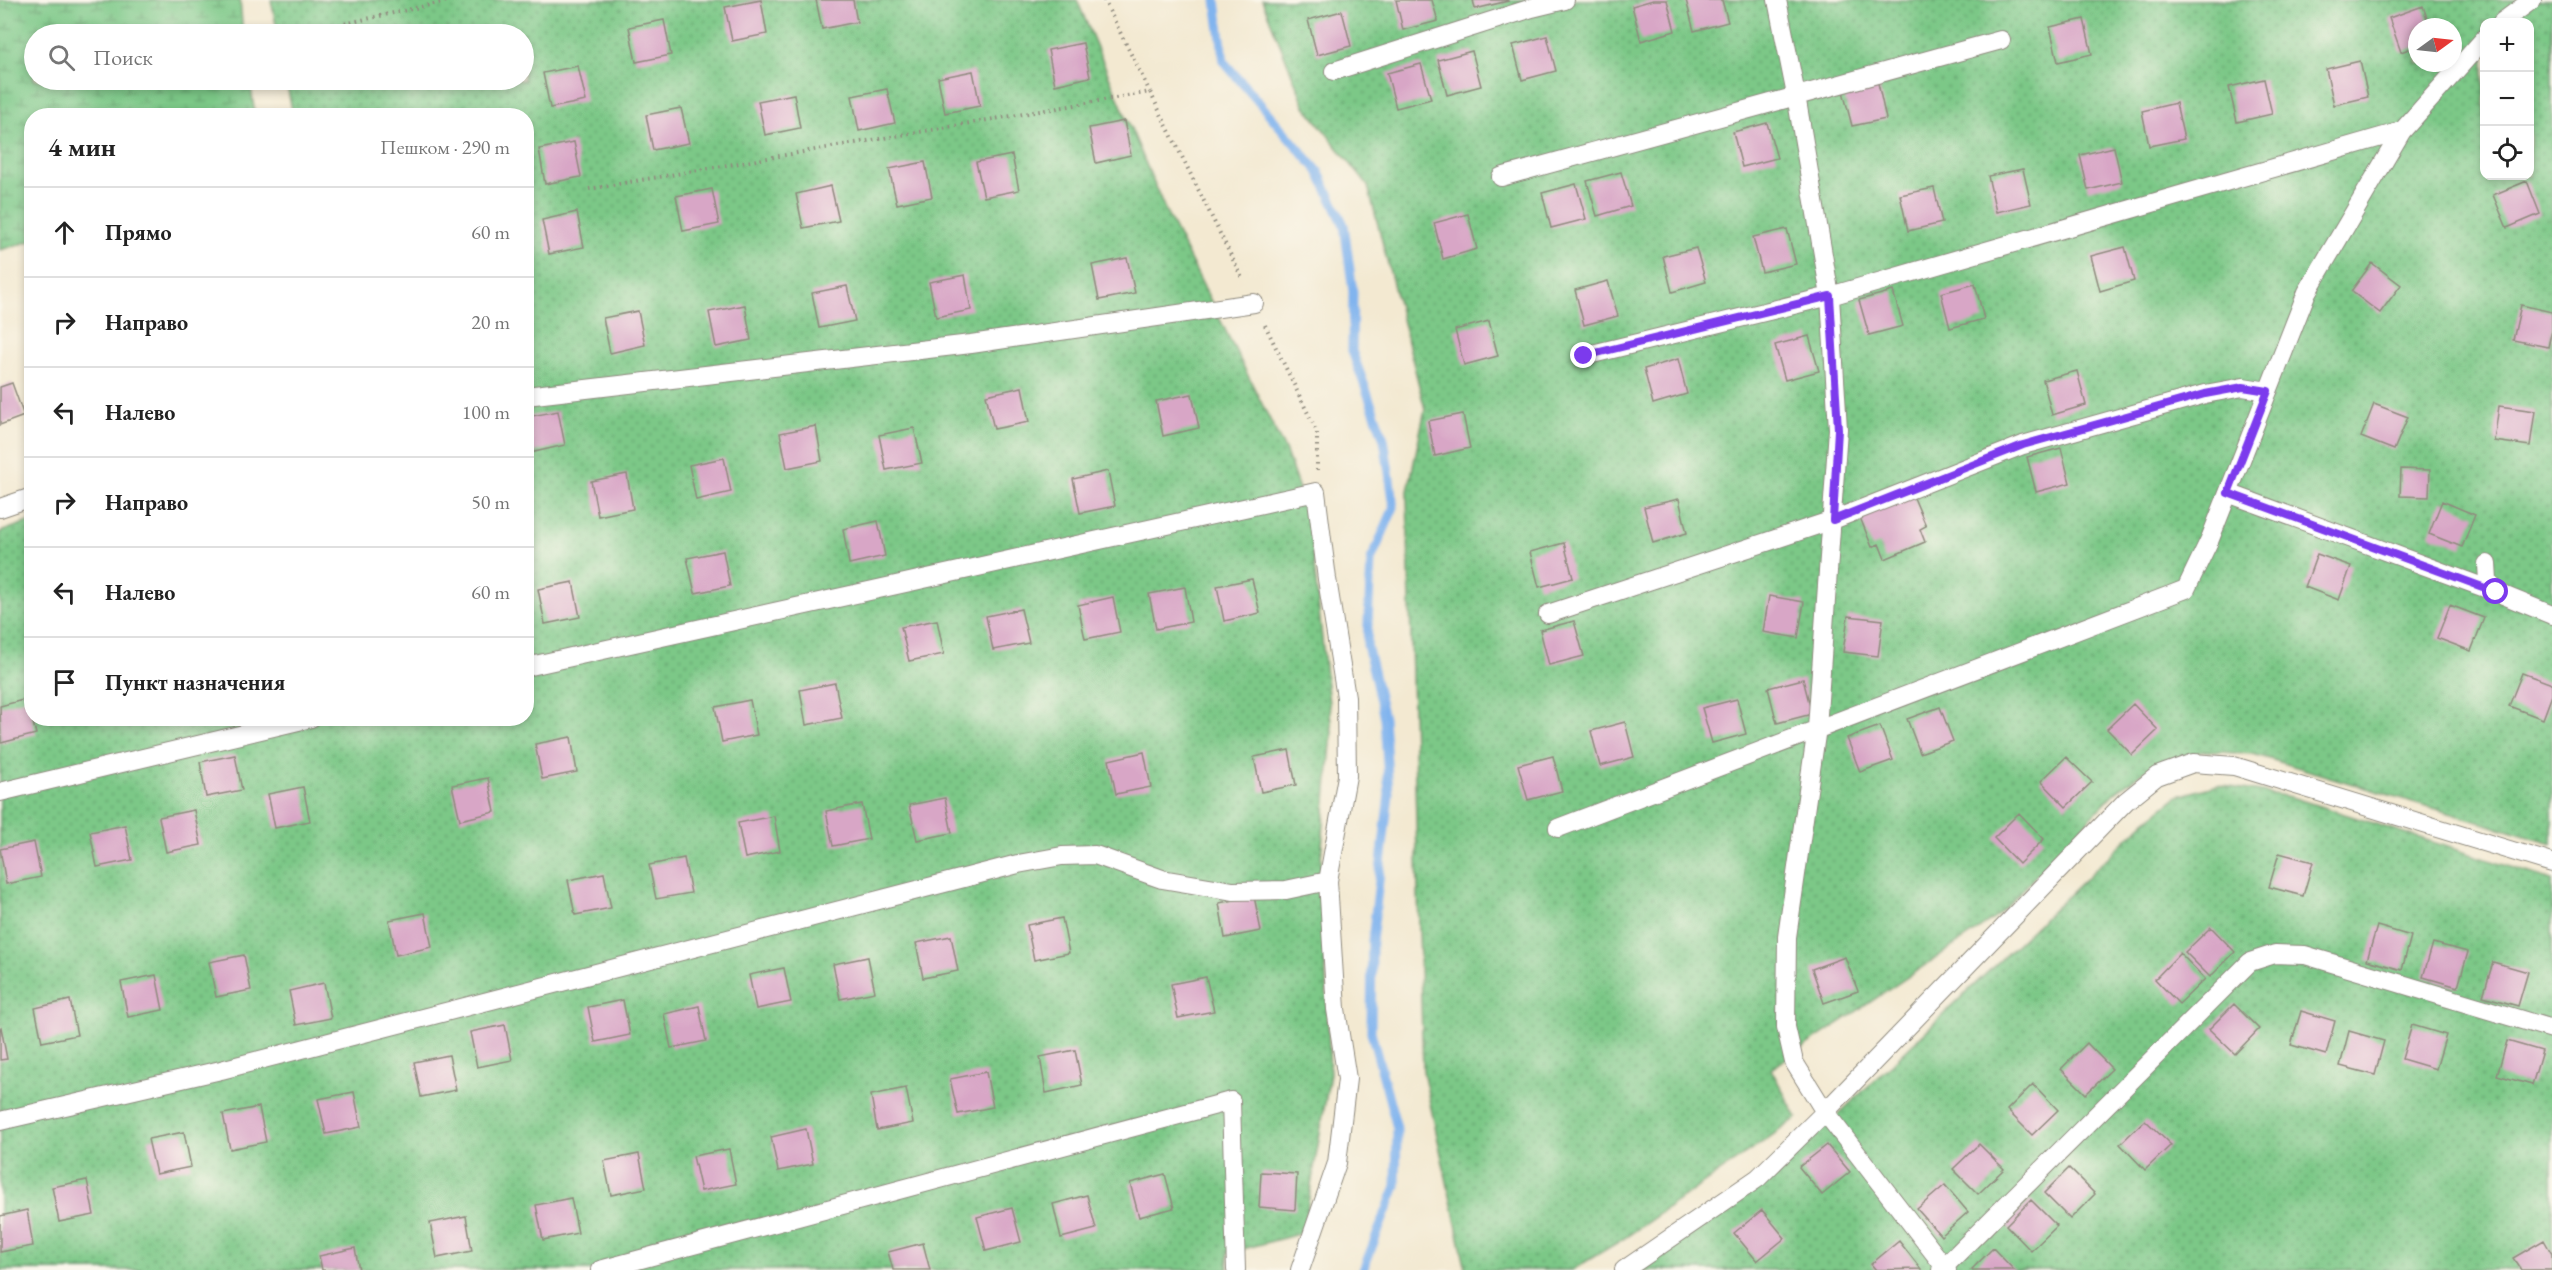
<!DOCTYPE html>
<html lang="ru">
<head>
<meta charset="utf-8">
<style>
	:root { --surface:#fff; --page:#f2f2f2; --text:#222; --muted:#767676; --line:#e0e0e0 }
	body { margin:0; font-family:"EB Garamond",serif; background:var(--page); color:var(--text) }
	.controls { position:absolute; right:18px; top:18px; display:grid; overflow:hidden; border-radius:12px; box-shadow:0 3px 9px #0003 }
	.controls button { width:54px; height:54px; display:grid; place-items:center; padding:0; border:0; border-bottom:2px solid var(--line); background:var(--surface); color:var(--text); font:30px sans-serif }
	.compass { position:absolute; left:2408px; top:18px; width:54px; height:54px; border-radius:50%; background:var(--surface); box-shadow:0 3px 9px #0003; rotate:75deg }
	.stop { position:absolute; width:18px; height:18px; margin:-14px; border:4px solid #7c3aed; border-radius:50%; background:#fff }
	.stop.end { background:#7c3aed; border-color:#fff; box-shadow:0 2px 6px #0008 }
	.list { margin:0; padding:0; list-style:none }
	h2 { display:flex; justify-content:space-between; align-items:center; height:78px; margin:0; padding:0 24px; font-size:26px }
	h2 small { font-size:20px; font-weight:400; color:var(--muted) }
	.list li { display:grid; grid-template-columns:39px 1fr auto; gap:18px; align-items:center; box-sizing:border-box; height:90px; padding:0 24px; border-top:2px solid var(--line) }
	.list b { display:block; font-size:22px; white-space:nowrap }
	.list em { font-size:20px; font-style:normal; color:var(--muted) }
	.icon { flex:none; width:33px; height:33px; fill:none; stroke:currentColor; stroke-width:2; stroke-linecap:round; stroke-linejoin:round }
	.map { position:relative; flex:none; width:2552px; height:1270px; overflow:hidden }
	.search { position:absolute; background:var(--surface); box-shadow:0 3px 9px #0003; left:24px; top:24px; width:510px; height:66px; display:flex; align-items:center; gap:15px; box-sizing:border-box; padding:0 21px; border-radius:33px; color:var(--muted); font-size:22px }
	.panel { position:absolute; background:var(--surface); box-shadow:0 3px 9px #0003; left:24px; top:108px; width:510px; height:618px; border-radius:24px }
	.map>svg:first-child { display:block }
	.grass { fill:url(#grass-dots); stroke:#547a59; stroke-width:1.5; fill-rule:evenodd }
	.wetland { fill:url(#wetland-marsh); stroke:#547a59; stroke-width:1.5 }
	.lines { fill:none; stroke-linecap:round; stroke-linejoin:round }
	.stream { stroke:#81b4ee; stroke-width:9 }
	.building { fill:#d8a6c6 }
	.lane-casing { stroke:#8f8a7e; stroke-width:20 }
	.path { stroke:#8f8a7e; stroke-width:4; stroke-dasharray:1.5 4.5; stroke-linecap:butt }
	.lane { stroke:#fff; stroke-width:18 }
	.route { stroke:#7c3aed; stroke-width:8 }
</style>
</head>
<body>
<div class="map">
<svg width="2552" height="1270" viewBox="0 0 2552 1270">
	<defs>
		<pattern id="grass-dots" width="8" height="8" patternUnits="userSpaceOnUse" patternTransform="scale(1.5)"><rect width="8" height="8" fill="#7cc887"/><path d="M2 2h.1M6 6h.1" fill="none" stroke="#66a36f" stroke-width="1.8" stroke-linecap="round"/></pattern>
		<pattern id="wetland-marsh" width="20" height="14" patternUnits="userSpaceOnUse" patternTransform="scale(1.5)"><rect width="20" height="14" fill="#7cc887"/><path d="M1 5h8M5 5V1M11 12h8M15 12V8" fill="none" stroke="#66a36f"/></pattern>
	</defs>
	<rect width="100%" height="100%" fill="#fbf7ec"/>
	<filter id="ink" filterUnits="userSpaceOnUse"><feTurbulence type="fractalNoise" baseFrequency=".0167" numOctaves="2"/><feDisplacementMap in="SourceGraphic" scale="12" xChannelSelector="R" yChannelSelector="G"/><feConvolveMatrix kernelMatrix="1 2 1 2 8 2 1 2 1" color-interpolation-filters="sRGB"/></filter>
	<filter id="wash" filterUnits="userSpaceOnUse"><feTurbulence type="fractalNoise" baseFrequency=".008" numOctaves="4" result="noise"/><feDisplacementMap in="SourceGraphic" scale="24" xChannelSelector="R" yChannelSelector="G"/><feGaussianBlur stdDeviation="1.35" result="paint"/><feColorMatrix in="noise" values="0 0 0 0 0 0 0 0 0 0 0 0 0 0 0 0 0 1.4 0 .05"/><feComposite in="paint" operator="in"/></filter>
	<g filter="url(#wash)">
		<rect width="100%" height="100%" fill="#f3e9d1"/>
		<path class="grass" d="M 271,0 L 1077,0 L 1164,207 L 1286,452 L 1309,518 L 1332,732 L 1321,858 L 1330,1074 L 1303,1233 L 1228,1253 L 1228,1270 L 0,1270 L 0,532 L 31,521 L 32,718 L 526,718 L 526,116 L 293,115 L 286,80 L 524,80 L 524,34 L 278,34 Z
			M 1262,0 L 2552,0 L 2552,844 L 2253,754 L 2203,751 L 2150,767 L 2114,793 L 1998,916 L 1771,1069 L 1797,1118 L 1623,1239 L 1572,1270 L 1466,1270 L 1423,1071 L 1407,496 L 1425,409 L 1368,186 L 1305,106 ZM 2484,22 L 2530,22 L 2530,176 L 2484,176 ZM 2417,27 L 2453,27 L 2453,63 L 2417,63 Z
			M 2218,785 L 2291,797 L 2552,880 L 2552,1270 L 1635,1270 L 1713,1221 L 1799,1152 L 2146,821 L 2178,796 Z"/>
		<path class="wetland" d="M 0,0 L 240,0 L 243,34 L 34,34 L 34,80 L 250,80 L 255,115 L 32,116 L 31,241 L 0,250 Z"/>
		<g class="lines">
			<path class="stream" d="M 1216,0 L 1224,62 L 1318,171 L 1344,225 L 1353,292 L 1352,351 L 1384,439 L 1394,507 L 1371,560 L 1367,645 L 1384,718 L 1389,794 L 1372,941 L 1371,1032 L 1397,1128 L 1396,1186 L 1363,1270"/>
		</g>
		<g id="blocks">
			<path class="building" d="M 761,0 L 767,34 L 732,41 L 725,7 Z
				M 816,0 L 853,0 L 857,22 L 822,29 Z
				M 1396,0 L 1432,0 L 1438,21 L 1403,30 Z
				M 1473,0 L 1507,0 L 1508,1 L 1475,9 Z
				M 1653,0 L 1667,0 L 1675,31 L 1641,41 L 1632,6 Z
				M 1686,0 L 1722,0 L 1728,22 L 1694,31 Z
				M 2423,6 L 2430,27 L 2417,27 L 2417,46 L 2401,52 L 2389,18 Z
				M 1342,11 L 1351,46 L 1317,55 L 1308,20 Z
				M 2084,19 L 2092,54 L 2058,62 L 2050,27 Z
				M 664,20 L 671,55 L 636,62 L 629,27 Z
				M 1547,36 L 1556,71 L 1522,80 L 1513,45 Z
				M 1083,43 L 1090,77 L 1055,85 L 1048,50 Z
				M 1472,51 L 1481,86 L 1447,95 L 1438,60 Z
				M 2360,61 L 2368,97 L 2334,105 L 2326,69 Z
				M 1421,64 L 1431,99 L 1396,108 L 1387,73 Z
				M 578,66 L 586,101 L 550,108 L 543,73 Z
				M 973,71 L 980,106 L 945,113 L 938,78 Z
				M 2264,79 L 2272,114 L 2237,122 L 2229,87 Z
				M 1878,83 L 1886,119 L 1852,126 L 1843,91 Z
				M 887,89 L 895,123 L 859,131 L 852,96 Z
				M 794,94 L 800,128 L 765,135 L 758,101 Z
				M 2176,103 L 2184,139 L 2149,146 L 2142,111 Z
				M 681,108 L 689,143 L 653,150 L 646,115 Z
				M 1124,121 L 1131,155 L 1096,163 L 1089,128 Z
				M 1767,123 L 1777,158 L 1742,167 L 1733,132 Z
				M 574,142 L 581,177 L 545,184 L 539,149 Z
				M 2114,147 L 2122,182 L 2088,190 L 2080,155 Z
				M 1012,155 L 1019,190 L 984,197 L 976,162 Z
				M 925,162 L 932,197 L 897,204 L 889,169 Z
				M 2023,169 L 2031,204 L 1996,212 L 1988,176 Z
				M 1621,172 L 1631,206 L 1597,216 L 1587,181 Z
				M 2527,181 L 2540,214 L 2507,228 L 2493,195 Z
				M 1576,184 L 1586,219 L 1551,228 L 1542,193 Z
				M 831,186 L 839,221 L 803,228 L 796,194 Z
				M 1934,188 L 1942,223 L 1908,231 L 1900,195 Z
				M 712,189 L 719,224 L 683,231 L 676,196 Z
				M 577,212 L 584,247 L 549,254 L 542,220 Z
				M 1468,214 L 1477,249 L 1443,259 L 1434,223 Z
				M 1787,229 L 1796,264 L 1762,272 L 1753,237 Z
				M 2125,247 L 2134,281 L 2100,291 L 2091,256 Z
				M 1696,248 L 1706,282 L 1672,292 L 1663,256 Z
				M 1127,258 L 1135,293 L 1099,300 L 1092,265 Z
				M 2372,263 L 2401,285 L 2380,313 L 2351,291 Z
				M 965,275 L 971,310 L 936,317 L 929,282 Z
				M 1608,281 L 1618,316 L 1584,325 L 1575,290 Z
				M 1975,284 L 1984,319 L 1950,328 L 1941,293 Z
				M 847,286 L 855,321 L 819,328 L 812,293 Z
				M 1893,291 L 1903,326 L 1869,335 L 1859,300 Z
				M 745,305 L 751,340 L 716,347 L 709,312 Z
				M 2521,305 L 2552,312 L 2552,330 L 2548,347 L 2513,340 Z
				M 638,311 L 645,345 L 610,353 L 603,318 Z
				M 1489,321 L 1498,356 L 1464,365 L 1455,330 Z
				M 1809,336 L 1819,371 L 1785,380 L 1775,345 Z
				M 1678,359 L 1687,394 L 1653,404 L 1644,369 Z
				M 2077,371 L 2086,405 L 2052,415 L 2043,380 Z
				M 12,383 L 24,416 L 0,425 L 0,387 Z
				M 1022,387 L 1029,422 L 994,429 L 986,395 Z
				M 1192,394 L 1199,428 L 1163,436 L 1156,401 Z
				M 2374,404 L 2408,417 L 2394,450 L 2361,437 Z
				M 2499,406 L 2535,411 L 2530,446 L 2494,441 Z
				M 558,411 L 565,445 L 530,453 L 526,417 Z
				M 1463,414 L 1470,448 L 1435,456 L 1428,421 Z
				M 816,426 L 822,461 L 787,468 L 780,433 Z
				M 914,428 L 922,463 L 886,470 L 879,435 Z
				M 2061,448 L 2070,483 L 2036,492 L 2027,457 Z
				M 724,458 L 731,492 L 696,500 L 689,465 Z
				M 2401,469 L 2430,470 L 2429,497 L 2400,496 Z
				M 1108,471 L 1115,506 L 1080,513 L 1073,479 Z
				M 627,474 L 633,509 L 598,516 L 591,481 Z
				M 1912,493 L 1926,526 L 1920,529 L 1925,542 L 1885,559 L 1879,544 L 1872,547 L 1859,515 Z
				M 1679,499 L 1687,533 L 1653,543 L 1644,507 Z
				M 2442,501 L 2475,515 L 2462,547 L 2429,534 Z
				M 878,521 L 885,556 L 849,564 L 843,529 Z
				M 1564,543 L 1573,578 L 1539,587 L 1530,552 Z
				M 723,551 L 730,586 L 695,593 L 687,558 Z
				M 2317,554 L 2351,566 L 2339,600 L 2305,587 Z
				M 1252,579 L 1260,613 L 1224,621 L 1217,586 Z
				M 573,582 L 580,617 L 545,624 L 538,589 Z
				M 1185,587 L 1191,622 L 1156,629 L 1149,594 Z
				M 1769,596 L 1804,602 L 1798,638 L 1763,632 Z
				M 1113,597 L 1120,632 L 1085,639 L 1078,605 Z
				M 2450,605 L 2484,618 L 2471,651 L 2437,638 Z
				M 1021,609 L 1029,643 L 993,650 L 986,616 Z
				M 1848,616 L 1883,620 L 1878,656 L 1843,652 Z
				M 937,620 L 944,654 L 909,661 L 901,627 Z
				M 1574,621 L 1584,656 L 1549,665 L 1540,630 Z
				M 2522,673 L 2552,684 L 2552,695 L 2543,719 L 2509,706 Z
				M 1803,679 L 1812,714 L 1777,723 L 1768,688 Z
				M 835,683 L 842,718 L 806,725 L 800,690 Z
				M 27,699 L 36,734 L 1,743 L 0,706 Z
				M 1737,699 L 1746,734 L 1712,743 L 1702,708 Z
				M 750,700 L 757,735 L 722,742 L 715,707 Z
				M 2133,704 L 2158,730 L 2132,755 L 2107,729 Z
				M 1940,707 L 1953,741 L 1920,753 L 1907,719 Z
				M 1625,722 L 1634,757 L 1600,766 L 1591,731 Z
				M 1880,726 L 1893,760 L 1860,772 L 1847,738 Z
				M 571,737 L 577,772 L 542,779 L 535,744 Z
				M 1289,750 L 1296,785 L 1261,792 L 1254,757 Z
				M 1144,752 L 1151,787 L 1116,794 L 1109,760 Z
				M 235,755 L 242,790 L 206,797 L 200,762 Z
				M 1553,756 L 1562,791 L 1528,800 L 1518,765 Z
				M 2066,757 L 2092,782 L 2066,807 L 2041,781 Z
				M 488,778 L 495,812 L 460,820 L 452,785 Z
				M 303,787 L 310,821 L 275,828 L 268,794 Z
				M 945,798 L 952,833 L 917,840 L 909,805 Z
				M 862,804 L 869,839 L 833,846 L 826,811 Z
				M 194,810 L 201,845 L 166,852 L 159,817 Z
				M 2019,813 L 2044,839 L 2019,864 L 1994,838 Z
				M 774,816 L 780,851 L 745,858 L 738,823 Z
				M 125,825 L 132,860 L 97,867 L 90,832 Z
				M 34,842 L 41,877 L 6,884 L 0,849 Z
				M 2279,853 L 2313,862 L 2303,896 L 2269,887 Z
				M 684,858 L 691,893 L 656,899 L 649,865 Z
				M 604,873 L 611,908 L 575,915 L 568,880 Z
				M 1254,896 L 1261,931 L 1225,938 L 1219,903 Z
				M 425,913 L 432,947 L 396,955 L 389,920 Z
				M 1062,918 L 1069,953 L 1034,960 L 1027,925 Z
				M 2377,926 L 2411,936 L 2402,970 L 2367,960 Z
				M 2211,927 L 2235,952 L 2210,977 L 2185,952 Z
				M 951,936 L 958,971 L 923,978 L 916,943 Z
				M 2433,943 L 2468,952 L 2458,987 L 2423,977 Z
				M 2180,953 L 2205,979 L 2179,1004 L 2155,979 Z
				M 244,955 L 251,990 L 216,997 L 209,962 Z
				M 868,957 L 875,992 L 840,999 L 833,964 Z
				M 1845,957 L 1858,991 L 1824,1003 L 1812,969 Z
				M 2493,962 L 2528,972 L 2518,1006 L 2483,996 Z
				M 784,968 L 791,1002 L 756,1009 L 749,975 Z
				M 156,975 L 163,1010 L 128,1017 L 121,982 Z
				M 1206,977 L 1214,1011 L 1178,1018 L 1171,984 Z
				M 324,983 L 331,1018 L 296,1025 L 289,991 Z
				M 70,1000 L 77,1035 L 42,1042 L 35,1008 Z
				M 623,1000 L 630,1035 L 595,1042 L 588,1007 Z
				M 2234,1004 L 2259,1029 L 2235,1054 L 2209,1029 Z
				M 699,1006 L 706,1041 L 671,1048 L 664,1014 Z
				M 2301,1011 L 2335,1021 L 2326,1055 L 2291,1045 Z
				M 505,1025 L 512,1060 L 477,1067 L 470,1032 Z
				M 2412,1025 L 2446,1035 L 2436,1069 L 2402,1059 Z
				M 1,1027 L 7,1059 L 0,1060 L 0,1028 Z
				M 2349,1031 L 2384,1041 L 2375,1075 L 2340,1066 Z
				M 2507,1041 L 2542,1051 L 2532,1085 L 2497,1075 Z
				M 2087,1043 L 2112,1069 L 2086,1094 L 2061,1069 Z
				M 1075,1050 L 1082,1085 L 1046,1093 L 1040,1057 Z
				M 449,1055 L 456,1090 L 421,1097 L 414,1062 Z
				M 986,1072 L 993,1107 L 958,1114 L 950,1079 Z
				M 2033,1084 L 2058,1110 L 2032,1135 L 2007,1110 Z
				M 906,1088 L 913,1123 L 877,1130 L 871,1095 Z
				M 354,1092 L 361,1127 L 326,1134 L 318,1099 Z
				M 259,1107 L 266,1142 L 230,1149 L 223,1114 Z
				M 2145,1120 L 2171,1145 L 2145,1170 L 2120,1144 Z
				M 806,1129 L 813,1164 L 778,1171 L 771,1137 Z
				M 184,1132 L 191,1167 L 156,1174 L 148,1139 Z
				M 1979,1144 L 2004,1169 L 1978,1194 L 1953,1169 Z
				M 1827,1145 L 1850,1172 L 1822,1195 L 1799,1167 Z
				M 729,1149 L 736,1184 L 701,1191 L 693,1156 Z
				M 639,1154 L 646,1188 L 611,1195 L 604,1161 Z
				M 2069,1168 L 2095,1194 L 2070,1219 L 2044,1193 Z
				M 1261,1172 L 1297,1174 L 1295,1210 L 1259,1207 Z
				M 1165,1174 L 1174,1208 L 1139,1217 L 1130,1183 Z
				M 87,1180 L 94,1215 L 59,1222 L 52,1187 Z
				M 1945,1185 L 1968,1212 L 1941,1236 L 1917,1209 Z
				M 1087,1195 L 1096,1229 L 1061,1238 L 1053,1204 Z
				M 571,1198 L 578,1233 L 543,1240 L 536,1205 Z
				M 2031,1200 L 2057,1226 L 2031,1251 L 2006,1225 Z
				M 1012,1208 L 1021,1242 L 986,1251 L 977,1217 Z
				M 27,1210 L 33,1246 L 0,1252 L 0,1216 Z
				M 1762,1210 L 1785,1238 L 1757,1261 L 1734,1233 Z
				M 466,1216 L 472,1251 L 437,1258 L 430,1223 Z
				M 2544,1240 L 2552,1254 L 2552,1270 L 2521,1270 L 2513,1258 Z
				M 1899,1241 L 1921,1269 L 1876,1270 L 1871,1264 Z
				M 923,1243 L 930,1270 L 893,1270 L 888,1252 Z
				M 355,1248 L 359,1270 L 322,1270 L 319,1256 Z
				M 1993,1248 L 2014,1270 L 1971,1270 Z"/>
		</g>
	</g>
	<g filter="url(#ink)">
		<use href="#blocks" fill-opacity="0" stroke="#8f8a7e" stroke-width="1.5"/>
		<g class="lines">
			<defs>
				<path id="lane" d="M 1777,0 L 1796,95 L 1830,296 L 1838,429 L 1817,728 L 1787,937 L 1786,1027 L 1794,1062 L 1825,1112 L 1947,1270
					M 2502,22 L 2532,0
					M 1334,71 L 1532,8 L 1565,0
					M 1501,177 L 2001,40
					M 1584,356 L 1830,296 L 2402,131
					M 526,396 L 971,344 L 1254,303
					M 2228,493 L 2496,592
					M 0,508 L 32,497
					M 2487,564 L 2488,581 L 2496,592 L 2552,615
					M 1548,614 L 1833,520 L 2023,445 L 2205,394 L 2243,387 L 2268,391
					M 526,667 L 1316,492 L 1327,579 L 1346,697 L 1347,776 L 1328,881 L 1336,1009 L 1347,1079 L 1337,1163 L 1300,1270
					M 0,792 L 311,718
					M 1558,828 L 2186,589 L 2210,539 L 2307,292 L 2402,131 L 2484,39
					M 0,1121 L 221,1070 L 1018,864 L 1062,856 L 1095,855 L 1162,879 L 1233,891 L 1286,890 L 1328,881
					M 600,1270 L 1231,1101 L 1236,1270
					M 1624,1270 L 1758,1178 L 1825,1112 L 2126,801 L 2157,776 L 2193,763 L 2234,766 L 2552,863
					M 1941,1270 L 2250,962 L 2275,954 L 2305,955 L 2552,1029"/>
			</defs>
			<use href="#lane" class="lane-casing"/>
			<path class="path" d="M 1104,0 L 1150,92
				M 339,25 L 452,0
				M 589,189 L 1150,92 L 1243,280
				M 1265,325 L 1317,432 L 1317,470"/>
			<use href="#lane" class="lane"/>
		</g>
	</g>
	<g class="lines" filter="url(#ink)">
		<path class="route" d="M 1584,356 L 1830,296 L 1838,429 L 1833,520 L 2023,445 L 2205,394 L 2243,387 L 2268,391 L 2228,493 L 2496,592"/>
	</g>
</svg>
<div class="controls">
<button>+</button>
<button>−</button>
<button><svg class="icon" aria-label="locate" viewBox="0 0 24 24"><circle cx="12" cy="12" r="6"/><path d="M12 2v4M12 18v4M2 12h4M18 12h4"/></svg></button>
</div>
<svg class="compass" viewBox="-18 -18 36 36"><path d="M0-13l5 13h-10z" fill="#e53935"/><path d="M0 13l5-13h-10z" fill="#767676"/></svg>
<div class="stop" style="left:2496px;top:592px"></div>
<div class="stop end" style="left:1584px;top:356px"></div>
<div class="search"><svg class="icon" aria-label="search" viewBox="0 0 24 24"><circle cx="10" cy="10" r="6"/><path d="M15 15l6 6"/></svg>Поиск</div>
<section class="panel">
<h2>4 мин<small>Пешком · 290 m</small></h2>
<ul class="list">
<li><svg class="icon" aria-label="ahead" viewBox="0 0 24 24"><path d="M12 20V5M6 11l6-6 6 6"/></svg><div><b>Прямо</b></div><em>60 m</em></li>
<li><svg class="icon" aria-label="right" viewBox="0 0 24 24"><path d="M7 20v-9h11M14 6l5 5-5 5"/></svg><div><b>Направо</b></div><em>20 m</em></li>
<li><svg class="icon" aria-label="left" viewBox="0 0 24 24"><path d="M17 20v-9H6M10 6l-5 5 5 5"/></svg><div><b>Налево</b></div><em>100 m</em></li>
<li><svg class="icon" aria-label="right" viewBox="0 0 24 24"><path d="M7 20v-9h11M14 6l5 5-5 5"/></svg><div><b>Направо</b></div><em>50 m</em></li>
<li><svg class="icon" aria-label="left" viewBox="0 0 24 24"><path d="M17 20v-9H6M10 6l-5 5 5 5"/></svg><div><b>Налево</b></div><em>60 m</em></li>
<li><svg class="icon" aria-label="arrive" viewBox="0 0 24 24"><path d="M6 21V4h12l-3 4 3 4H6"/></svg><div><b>Пункт назначения</b></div></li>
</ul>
</section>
</div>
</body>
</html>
